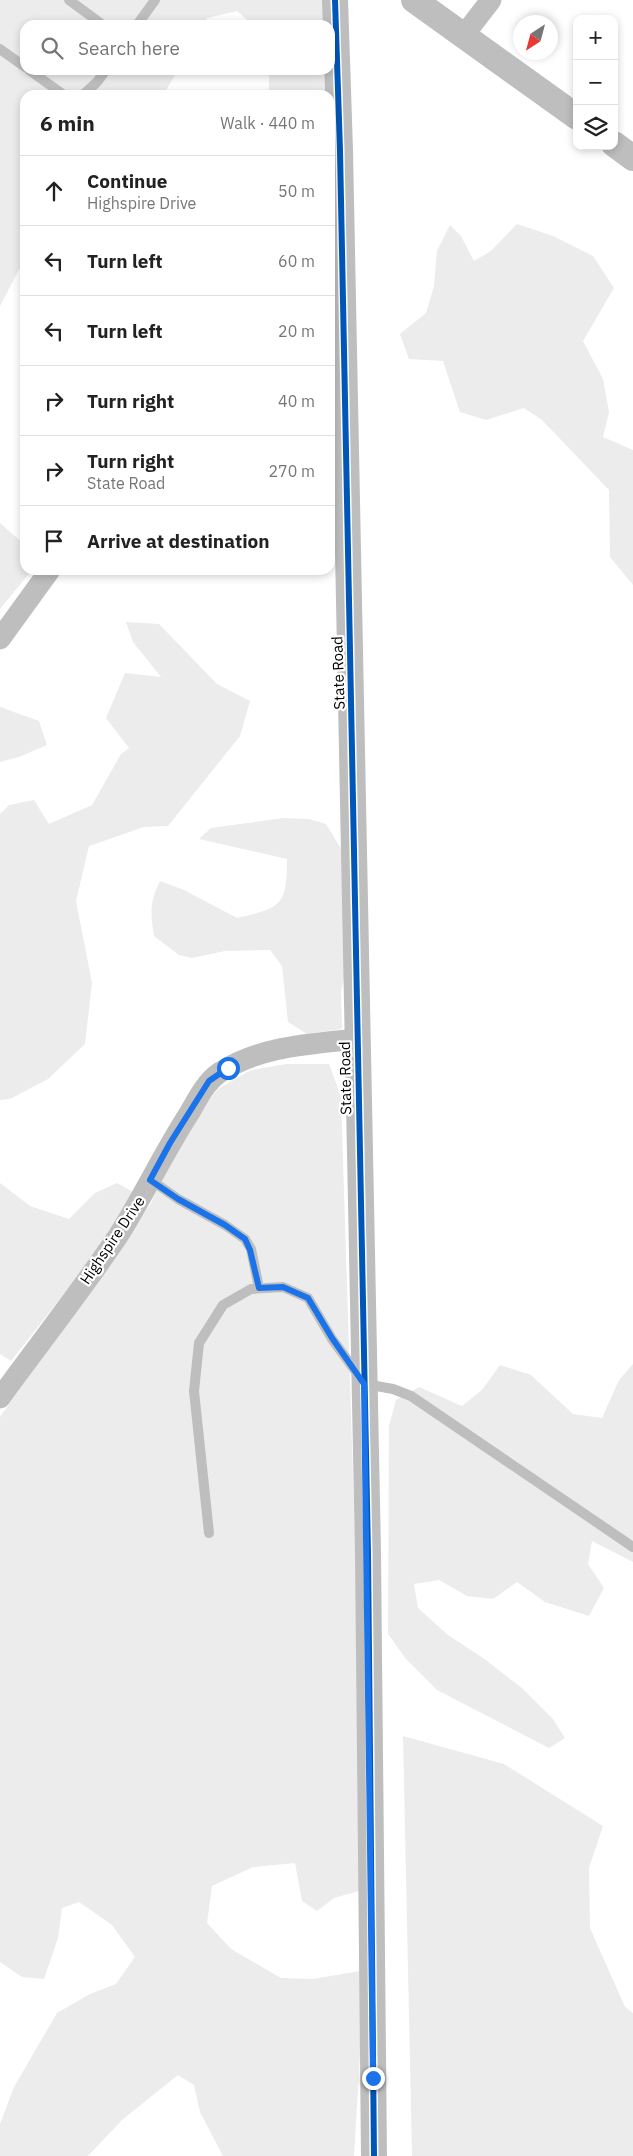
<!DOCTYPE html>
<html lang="en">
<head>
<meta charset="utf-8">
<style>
	:root { --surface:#fff; --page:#f2f2f2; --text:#222; --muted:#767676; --line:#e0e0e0 }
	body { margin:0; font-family:"IBM Plex Sans",sans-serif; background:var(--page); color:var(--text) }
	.controls { position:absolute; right:15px; top:15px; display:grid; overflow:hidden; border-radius:10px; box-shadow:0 2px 8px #0003 }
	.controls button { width:45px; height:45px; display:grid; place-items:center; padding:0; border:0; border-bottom:1px solid var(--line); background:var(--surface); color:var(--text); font:25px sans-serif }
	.compass { position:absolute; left:513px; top:15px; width:45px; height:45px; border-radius:50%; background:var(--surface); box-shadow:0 2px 8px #0003; rotate:216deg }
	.stop { position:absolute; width:15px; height:15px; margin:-11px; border:4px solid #1a73e8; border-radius:50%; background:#fff }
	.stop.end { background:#1a73e8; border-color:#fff; box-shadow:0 1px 5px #0008 }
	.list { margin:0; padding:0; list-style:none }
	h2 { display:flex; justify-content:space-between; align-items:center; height:65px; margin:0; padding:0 20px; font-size:21px }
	h2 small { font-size:16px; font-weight:400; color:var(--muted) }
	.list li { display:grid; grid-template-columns:32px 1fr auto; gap:15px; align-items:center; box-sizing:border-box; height:70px; padding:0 20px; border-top:1px solid var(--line) }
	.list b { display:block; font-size:19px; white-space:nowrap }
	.list p { margin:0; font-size:16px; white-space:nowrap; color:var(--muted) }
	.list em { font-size:16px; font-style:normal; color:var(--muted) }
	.icon { flex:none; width:28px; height:28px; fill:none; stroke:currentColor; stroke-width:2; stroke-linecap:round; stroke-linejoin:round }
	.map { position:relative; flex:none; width:633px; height:2156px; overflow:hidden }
	.search { position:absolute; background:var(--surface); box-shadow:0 2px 8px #0003; left:20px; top:20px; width:315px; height:55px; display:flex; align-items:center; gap:12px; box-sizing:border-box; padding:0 18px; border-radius:15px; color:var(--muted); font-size:19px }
	.panel { position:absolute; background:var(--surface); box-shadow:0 2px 8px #0003; left:20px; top:90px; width:315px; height:485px; border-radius:15px }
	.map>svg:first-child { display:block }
	.green { fill:#ececec }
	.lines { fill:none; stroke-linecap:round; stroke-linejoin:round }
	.service { stroke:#bebebe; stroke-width:10 }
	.minor { stroke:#bebebe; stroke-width:21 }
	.tertiary { stroke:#bebebe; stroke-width:26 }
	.cycleway-casing { stroke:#fff; stroke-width:9 }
	.cycleway { stroke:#0057b8; stroke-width:6 }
	.route { stroke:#1a73e8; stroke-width:6 }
	.labels { text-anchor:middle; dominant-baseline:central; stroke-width:4.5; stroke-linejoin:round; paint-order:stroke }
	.street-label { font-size:15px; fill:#000; stroke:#fff }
</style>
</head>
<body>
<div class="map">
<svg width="633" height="2156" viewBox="0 0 633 2156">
	<rect width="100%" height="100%" fill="#fff"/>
	<path class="green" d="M 0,0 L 328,0 L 329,25 L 253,25 L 237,11 L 207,18 L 204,25 L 25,25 L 25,70 L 178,70 L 163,95 L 25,95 L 25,258 L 0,306 Z
		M 269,70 L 327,70 L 326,95 L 269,95 Z
		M 517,224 L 553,236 L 593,256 L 614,288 L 583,341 L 603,379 L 609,412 L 603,437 L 633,450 L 633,585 L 610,557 L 609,490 L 542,420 L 524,408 L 486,420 L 460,412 L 443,361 L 409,359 L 400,334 L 426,313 L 434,286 L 437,251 L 450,225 L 461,236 L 474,261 L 491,251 Z
		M 0,523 L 25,545 L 25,570 L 32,570 L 0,609 Z
		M 126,622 L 159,624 L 217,684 L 250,701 L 240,736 L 168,826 L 144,827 L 89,846 L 76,901 L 92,983 L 85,1044 L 48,1079 L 10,1099 L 0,1100 L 0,814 L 9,805 L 34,800 L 49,824 L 92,805 L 121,754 L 129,748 L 106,718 L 125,673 L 161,677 L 133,642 Z
		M 0,707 L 39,721 L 47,745 L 19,757 L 0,762 Z
		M 284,818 L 309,819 L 326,824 L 343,852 L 345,974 L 341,992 L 342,1029 L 307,1034 L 288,1022 L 282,966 L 270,950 L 225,951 L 192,958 L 179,955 L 154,936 C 150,913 150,901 160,881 L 184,890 L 237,918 C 281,908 287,906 287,859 L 199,839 L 211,828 Z
		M 286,1064 L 329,1064 L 341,1096 L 356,1571 L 359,1891 L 334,1898 L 317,1911 L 302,1901 L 295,1863 L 253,1867 L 212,1886 L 207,1923 L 231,1949 L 281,1978 L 313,1979 L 365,1970 L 354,2156 L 223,2156 L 200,2112 L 194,2085 L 178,2075 L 122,2120 L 88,2156 L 0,2156 L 0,2124 L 14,2087 L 57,2013 L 90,1994 L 116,1984 L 135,1957 L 112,1925 L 79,1902 L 62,1908 L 58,1938 L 44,1979 L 22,1977 L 0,1962 L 0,1417 L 151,1203 L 184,1133 L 218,1089 L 251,1070 Z
		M 0,1183 L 30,1206 L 69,1219 L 95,1193 L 117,1183 L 133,1192 L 116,1228 L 11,1361 L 0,1354 Z
		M 633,1364 L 633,1562 L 592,1541 L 588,1564 L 604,1588 L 589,1616 L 545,1602 L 517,1582 L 493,1599 L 467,1596 L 439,1580 L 414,1584 L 418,1608 L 448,1635 L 483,1658 L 522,1688 L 553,1719 L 565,1738 L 549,1748 L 437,1690 L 406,1659 L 388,1634 L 389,1426 L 396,1400 L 419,1387 L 462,1406 L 482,1390 L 500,1365 L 531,1375 L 573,1414 L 602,1418 L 619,1380 Z
		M 403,1736 L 504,1764 L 603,1826 L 589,1868 L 590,1928 L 625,2007 L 633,2013 L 633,2156 L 412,2156 Z"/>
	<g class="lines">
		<path class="service" d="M 69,0 L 103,25
			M 137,25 L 155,0
			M 0,49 L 25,67
			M 29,70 L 64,95
			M 83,95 L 97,82 L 106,70
			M 151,1180 L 178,1199 L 225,1225 L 245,1239 L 251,1249 L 259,1288
			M 209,1533 L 194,1391 L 199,1343 L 223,1305 L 251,1289 L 283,1287 L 308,1298 L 332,1339 L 365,1384 L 393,1389 L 411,1396 L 633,1547"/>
		<path class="minor" d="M 464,35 L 491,0
			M 0,639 L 50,570
			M 0,1398 C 39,1344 81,1291 118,1236 C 144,1195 164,1152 190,1112 C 198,1098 206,1082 219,1073 C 259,1046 311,1044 357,1039"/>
		<path class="tertiary" d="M 335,0 L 340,150 L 368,1553 L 374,2156
			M 414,0 L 577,117
			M 614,144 L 633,158"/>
		<defs>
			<path id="cycleway" d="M 335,0 L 340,150 L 368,1553 L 374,2156"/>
		</defs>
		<use href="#cycleway" class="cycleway-casing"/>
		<use href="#cycleway" class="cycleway"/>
	</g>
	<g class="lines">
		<path class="route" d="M 228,1068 L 209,1081 L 170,1143 L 150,1180 L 178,1199 L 225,1225 L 245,1239 L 250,1250 L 259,1288 L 283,1287 L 308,1298 L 332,1338 L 364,1384 L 373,2078"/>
	</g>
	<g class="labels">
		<g class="street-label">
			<text transform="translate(338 673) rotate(-92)">State Road</text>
			<text transform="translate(345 1078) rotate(-91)">State Road</text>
			<text transform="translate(112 1240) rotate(-56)">Highspire Drive</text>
		</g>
	</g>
</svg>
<div class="controls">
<button>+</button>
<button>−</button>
<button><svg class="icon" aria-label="layers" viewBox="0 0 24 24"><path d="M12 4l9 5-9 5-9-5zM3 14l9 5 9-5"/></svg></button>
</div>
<svg class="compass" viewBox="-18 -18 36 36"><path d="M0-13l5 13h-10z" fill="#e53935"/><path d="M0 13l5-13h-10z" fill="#767676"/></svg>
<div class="stop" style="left:228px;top:1068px"></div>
<div class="stop end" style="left:373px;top:2078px"></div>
<div class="search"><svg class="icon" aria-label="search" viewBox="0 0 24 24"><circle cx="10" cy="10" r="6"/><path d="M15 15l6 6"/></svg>Search here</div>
<section class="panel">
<h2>6 min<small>Walk · 440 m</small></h2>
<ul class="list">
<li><svg class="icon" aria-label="ahead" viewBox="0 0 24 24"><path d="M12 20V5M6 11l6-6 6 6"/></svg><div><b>Continue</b><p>Highspire Drive</p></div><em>50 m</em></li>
<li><svg class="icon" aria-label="left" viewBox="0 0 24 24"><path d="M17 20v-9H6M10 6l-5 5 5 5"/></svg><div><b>Turn left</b></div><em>60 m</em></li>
<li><svg class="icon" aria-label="left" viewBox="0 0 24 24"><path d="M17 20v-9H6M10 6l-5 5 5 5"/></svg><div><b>Turn left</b></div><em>20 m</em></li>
<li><svg class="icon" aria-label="right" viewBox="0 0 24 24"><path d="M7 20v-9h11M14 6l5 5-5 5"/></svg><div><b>Turn right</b></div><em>40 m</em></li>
<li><svg class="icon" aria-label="right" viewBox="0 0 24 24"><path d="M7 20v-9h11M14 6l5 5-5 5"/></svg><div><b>Turn right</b><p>State Road</p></div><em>270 m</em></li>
<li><svg class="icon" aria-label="arrive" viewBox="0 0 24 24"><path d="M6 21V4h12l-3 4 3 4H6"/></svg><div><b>Arrive at destination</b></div></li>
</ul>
</section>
</div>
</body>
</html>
